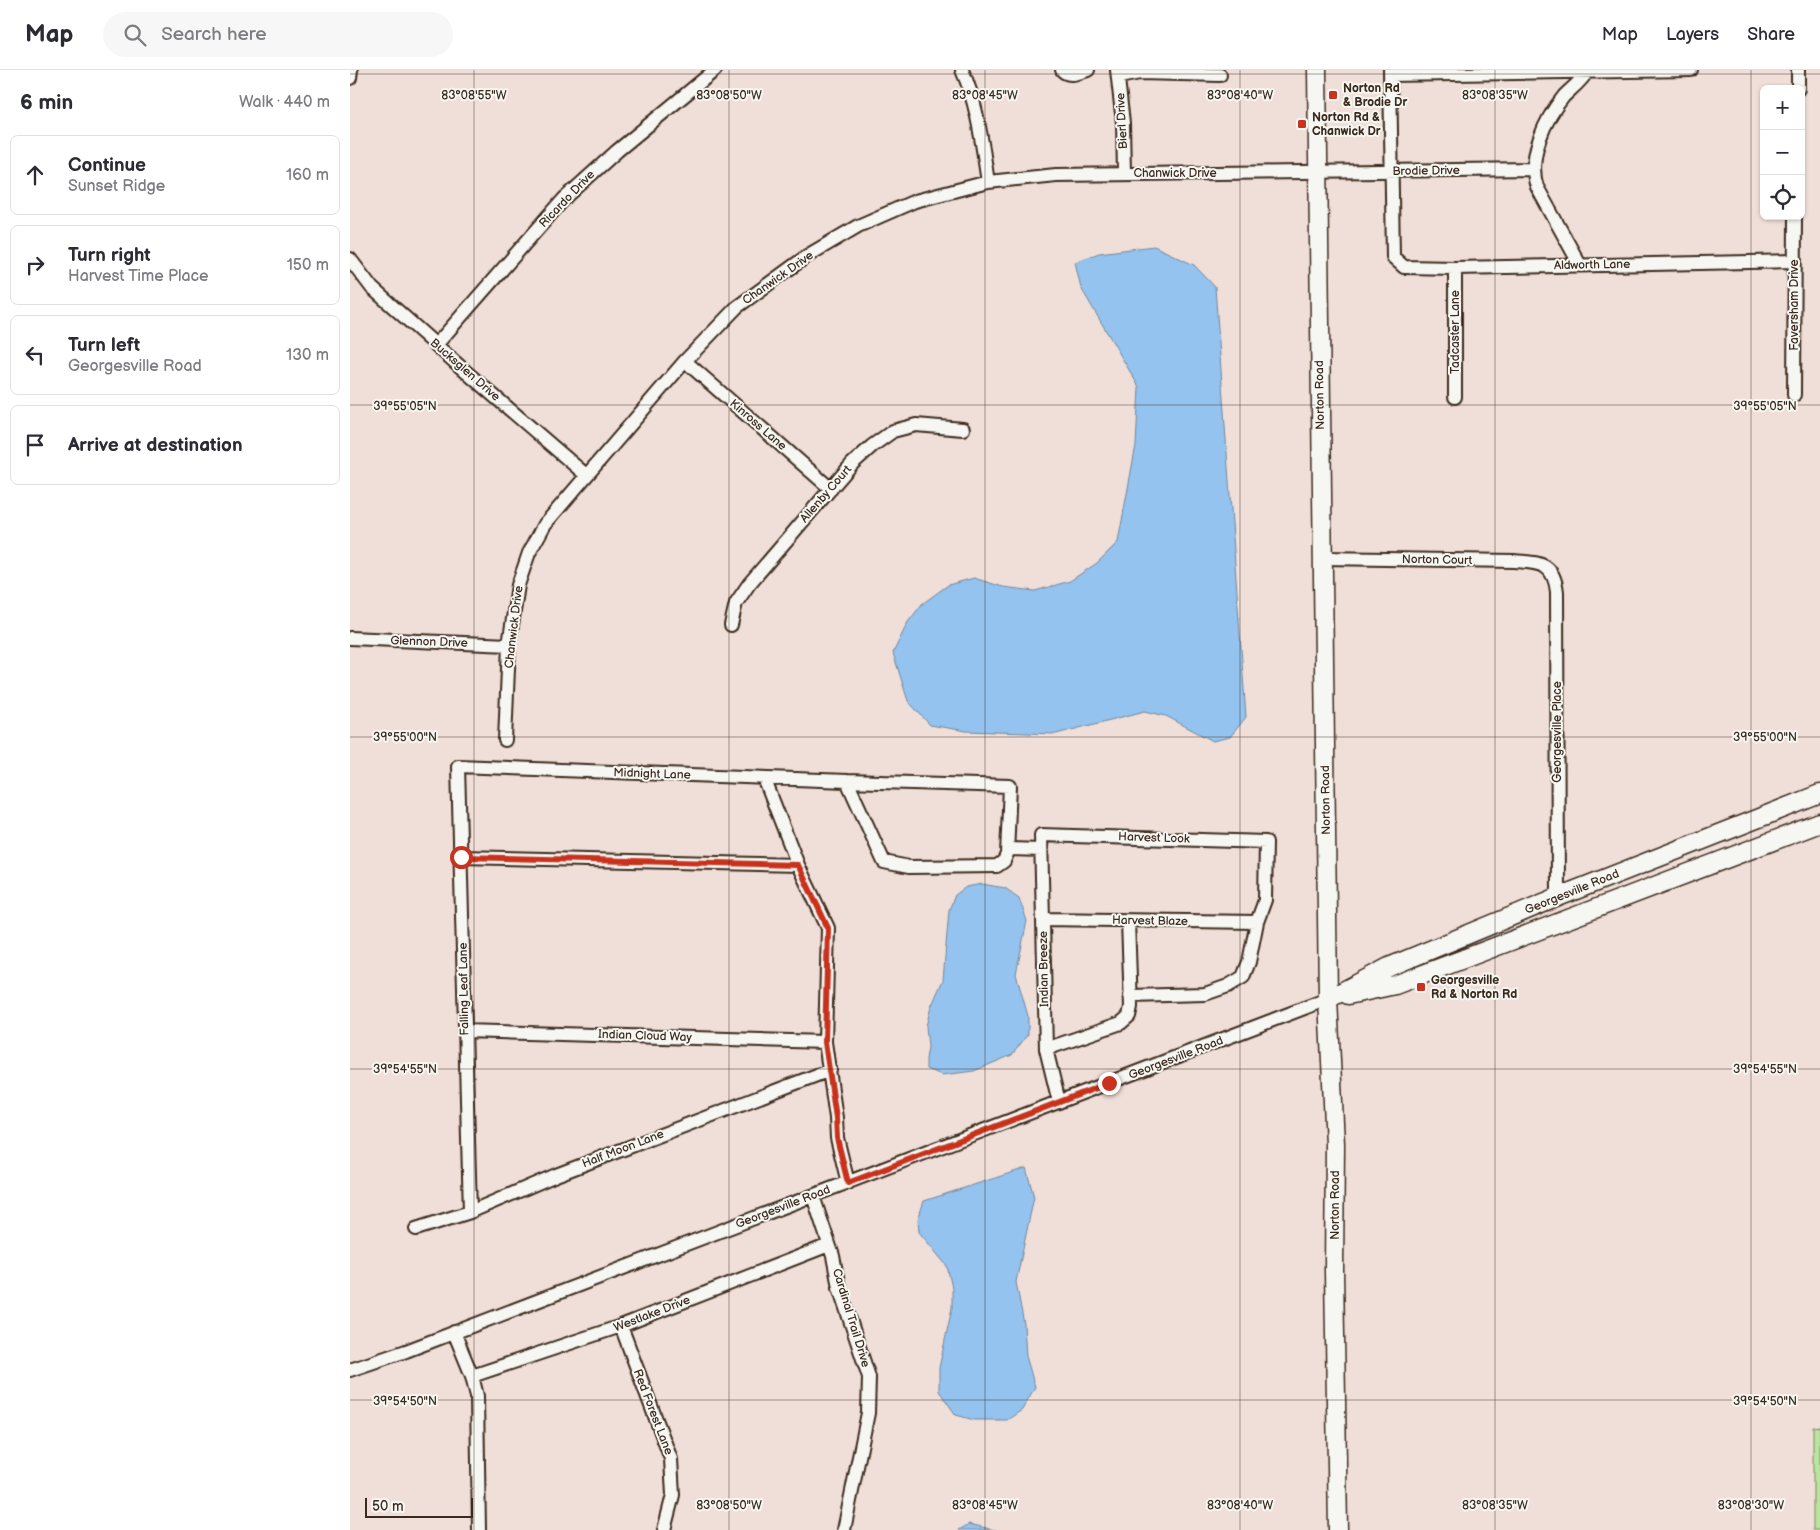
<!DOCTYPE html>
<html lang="en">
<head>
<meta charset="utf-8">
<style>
	:root { --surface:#fff; --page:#f7f7f7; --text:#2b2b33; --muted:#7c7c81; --line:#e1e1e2 }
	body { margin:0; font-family:"Balsamiq Sans",sans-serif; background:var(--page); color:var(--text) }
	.controls { position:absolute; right:15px; top:15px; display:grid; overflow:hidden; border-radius:8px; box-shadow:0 1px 4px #0004 }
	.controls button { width:45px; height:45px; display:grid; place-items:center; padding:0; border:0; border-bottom:1px solid var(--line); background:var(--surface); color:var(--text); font:25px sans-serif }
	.scale { position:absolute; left:15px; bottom:12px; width:108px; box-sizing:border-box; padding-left:5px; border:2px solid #3b2a1e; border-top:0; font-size:14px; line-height:18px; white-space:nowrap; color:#3b2a1e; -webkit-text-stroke:4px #f6f6f2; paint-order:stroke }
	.stop { position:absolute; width:15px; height:15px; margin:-11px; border:4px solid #c8321e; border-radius:50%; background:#fff }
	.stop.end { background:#c8321e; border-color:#fff; box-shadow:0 1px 5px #0008 }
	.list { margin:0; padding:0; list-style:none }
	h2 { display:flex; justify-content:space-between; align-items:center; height:65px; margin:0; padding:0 20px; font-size:21px }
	h2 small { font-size:16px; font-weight:400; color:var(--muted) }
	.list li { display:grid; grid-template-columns:32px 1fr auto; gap:15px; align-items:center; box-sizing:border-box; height:80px; margin:0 10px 10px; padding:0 10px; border:1px solid var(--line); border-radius:8px }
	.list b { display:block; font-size:19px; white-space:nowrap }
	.list p { margin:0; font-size:16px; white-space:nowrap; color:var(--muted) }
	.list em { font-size:16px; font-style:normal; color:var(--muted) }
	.icon { flex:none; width:28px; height:28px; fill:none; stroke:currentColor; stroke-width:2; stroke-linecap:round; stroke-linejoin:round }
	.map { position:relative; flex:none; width:1470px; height:1460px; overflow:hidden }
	header { display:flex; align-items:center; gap:30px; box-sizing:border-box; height:70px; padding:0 25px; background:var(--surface); border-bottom:1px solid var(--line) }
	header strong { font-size:24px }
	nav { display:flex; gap:28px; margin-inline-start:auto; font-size:18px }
	.search { width:350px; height:45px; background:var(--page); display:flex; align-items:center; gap:12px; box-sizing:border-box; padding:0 18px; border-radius:28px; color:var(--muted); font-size:19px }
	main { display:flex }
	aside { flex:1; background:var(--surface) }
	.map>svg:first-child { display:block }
	.green { fill:#bae4a0; stroke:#7a875f }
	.water { fill:#94c3ef; stroke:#70869b }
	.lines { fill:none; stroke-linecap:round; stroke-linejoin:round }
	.street-casing { stroke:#3b2a1e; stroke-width:16 }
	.secondary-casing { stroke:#3b2a1e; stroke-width:21 }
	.street { stroke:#f6f6f2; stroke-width:12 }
	.secondary { stroke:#f6f6f2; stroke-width:18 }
	.route { stroke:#c8321e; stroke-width:6 }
	.ticks { fill:none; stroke:#3b2a1e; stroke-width:1; stroke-opacity:0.45 }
	.poi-dot { fill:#c8321e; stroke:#f6f6f2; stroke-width:2 }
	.labels { text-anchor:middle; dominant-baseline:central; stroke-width:4; stroke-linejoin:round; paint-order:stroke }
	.poi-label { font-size:12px; font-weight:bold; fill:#3b2a1e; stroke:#f6f6f2; text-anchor:start }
	.street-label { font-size:12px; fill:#3b2a1e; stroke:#f6f6f2 }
	.ticks-label { font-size:12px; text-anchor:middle; fill:#3b2a1e; stroke:#f6f6f2; stroke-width:4; stroke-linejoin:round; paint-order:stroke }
</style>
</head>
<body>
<header>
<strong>Map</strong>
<div class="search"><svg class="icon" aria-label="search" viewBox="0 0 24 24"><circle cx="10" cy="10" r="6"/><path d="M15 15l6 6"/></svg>Search here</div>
<nav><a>Map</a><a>Layers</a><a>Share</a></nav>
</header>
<main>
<aside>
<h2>6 min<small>Walk · 440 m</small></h2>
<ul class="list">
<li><svg class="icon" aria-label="ahead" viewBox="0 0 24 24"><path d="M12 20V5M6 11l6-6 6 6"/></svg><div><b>Continue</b><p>Sunset Ridge</p></div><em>160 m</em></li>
<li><svg class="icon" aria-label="right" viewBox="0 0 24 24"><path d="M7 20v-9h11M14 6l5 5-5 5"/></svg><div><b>Turn right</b><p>Harvest Time Place</p></div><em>150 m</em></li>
<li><svg class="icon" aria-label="left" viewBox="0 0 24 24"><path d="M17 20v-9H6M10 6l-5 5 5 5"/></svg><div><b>Turn left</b><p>Georgesville Road</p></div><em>130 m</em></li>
<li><svg class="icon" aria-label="arrive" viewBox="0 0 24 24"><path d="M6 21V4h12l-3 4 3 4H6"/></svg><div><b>Arrive at destination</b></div></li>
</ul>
</aside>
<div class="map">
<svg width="1470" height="1460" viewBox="0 0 1470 1460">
	<rect width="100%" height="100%" fill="#f0dfd8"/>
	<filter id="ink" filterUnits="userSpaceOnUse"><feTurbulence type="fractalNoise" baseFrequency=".02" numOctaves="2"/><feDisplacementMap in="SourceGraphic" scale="10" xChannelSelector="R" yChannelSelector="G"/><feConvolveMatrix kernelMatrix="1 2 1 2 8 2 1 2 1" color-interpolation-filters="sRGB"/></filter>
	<g filter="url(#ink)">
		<path class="green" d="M 1463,1356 L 1470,1357 L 1470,1460 L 1463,1460 Z"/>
		<path class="water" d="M 804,176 L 844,195 L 865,217 L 896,647 L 880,667 L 863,671 L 816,646 L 795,641 L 706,664 L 616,661 L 580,655 L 558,631 L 543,583 L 558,552 L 572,534 L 598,515 L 624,508 L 653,517 L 685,521 L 720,511 L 747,493 L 768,472 L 786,375 L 789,317 L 731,218 L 725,192 L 749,183 Z
			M 632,814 L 655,818 L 669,828 L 677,851 L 666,904 L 678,946 L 678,964 L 662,985 L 624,1001 L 592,1005 L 576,999 L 576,989 L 578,977 L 576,956 L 581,937 L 593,910 L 599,840 L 605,825 L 616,817 Z
			M 676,1098 L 684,1127 L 666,1212 L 674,1254 L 676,1286 L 685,1317 L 672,1340 L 657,1350 L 624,1350 L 606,1345 L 589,1321 L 589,1298 L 602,1238 L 602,1218 L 597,1196 L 569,1162 L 568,1149 L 574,1131 Z
			M 619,1454 L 645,1460 L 646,1460 L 609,1460 Z"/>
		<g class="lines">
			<defs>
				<path id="street" d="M 612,0 C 628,35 632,74 638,112
					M 712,0 C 718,8 730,2 738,0
					M 767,0 L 773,53 L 774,103
					M 1040,0 L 1043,187 L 1054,197 L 1105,198 L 1444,191
					M 1040,5 L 1341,0
					M 769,7 L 790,3 L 870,5
					M 0,8 L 1,0
					M 1448,19 L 1448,0
					M 0,189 L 22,218 L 115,301 L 236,405
					M 1230,195 L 1187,117 C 1177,87 1195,49 1214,26 C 1222,18 1233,10 1238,0
					M 86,275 L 214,129 L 267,81 L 365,0
					M 335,291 L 481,419
					M 1444,325 L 1445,146
					M 1105,327 L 1105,198
					M 972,488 L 1164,491 C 1189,493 1204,492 1207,522 L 1208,827
					M 381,555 L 386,533 L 399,514 L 502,394 L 522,376 L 543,361 L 566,355 L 613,359
					M 0,568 L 159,575
					M 155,670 L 159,575 L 168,515 L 179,483 L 195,454 L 335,291 L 387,237 L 457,186 L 508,156 L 565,131 L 638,112 L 706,105 L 1184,99
					M 414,708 L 448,795 L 478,858 L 475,972 L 486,1048 L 487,1068 L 498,1113
					M 497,711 L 660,716 L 657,784 L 654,791 L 647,796 L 559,797 L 534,792 Z
					M 658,779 L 691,780
					M 111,787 L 448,795
					M 693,849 L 907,852
					M 114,961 L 475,972
					M 696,979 L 771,953 L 779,946 L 781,937 L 778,851
					M 709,1032 L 696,979 L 691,765 L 916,772 L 915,830 L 907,852 L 899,892 L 893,907 L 878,916 L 855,924 L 780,926
					M 463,1126 L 483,1186 L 489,1217 L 519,1307 L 518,1343 L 494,1460
					M 120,1142 L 108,696 L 497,711
					M 66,1159 L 120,1142 L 206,1105 L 480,1000
					M 271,1256 L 321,1389 L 323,1425 L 314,1460
					M 104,1262 L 122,1306 L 127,1326 L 129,1460
					M 0,1300 L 56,1281 L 978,929
					M 122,1306 L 271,1256 L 479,1175"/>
				<path id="secondary" d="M 967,0 L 978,929 L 985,1074 L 984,1201 L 988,1460
					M 998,925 L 1045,915 L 1470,753
					M 978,929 L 1039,897 L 1208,827 L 1470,724"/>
			</defs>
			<use href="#street" class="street-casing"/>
			<use href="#secondary" class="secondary-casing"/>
			<use href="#street" class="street"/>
			<use href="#secondary" class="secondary"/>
		</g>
	</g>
	<g class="lines" filter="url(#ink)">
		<path class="route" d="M 111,787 L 448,795 L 478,858 L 475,972 L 486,1048 L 487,1068 L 498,1113 L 759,1013"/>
	</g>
	<path class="ticks" d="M 124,0 L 124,1460M 379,0 L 379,1460M 635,0 L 635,1460M 890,0 L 890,1460M 1145,0 L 1145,1460M 1401,0 L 1401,1460M 0,4 L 1470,4M 0,335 L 1470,335M 0,667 L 1470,667M 0,999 L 1470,999M 0,1330 L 1470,1330"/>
	<g class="poi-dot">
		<rect x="978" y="20" width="10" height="10" rx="2.5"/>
		<rect x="947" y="49" width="10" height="10" rx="2.5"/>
		<rect x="1066" y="912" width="10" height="10" rx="2.5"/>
	</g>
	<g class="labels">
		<g class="poi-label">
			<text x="993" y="18">Norton Rd<tspan x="993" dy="14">&amp; Brodie Dr</tspan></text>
			<text x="962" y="47">Norton Rd &amp;<tspan x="962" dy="14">Chanwick Dr</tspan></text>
			<text x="1081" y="910">Georgesville<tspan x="1081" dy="14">Rd &amp; Norton Rd</tspan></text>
		</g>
		<g class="street-label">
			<text transform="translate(772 51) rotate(-93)">Bierl Drive</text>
			<text transform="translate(1076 101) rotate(-1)">Brodie Drive</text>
			<text x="825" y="103">Chanwick Drive</text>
			<text transform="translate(217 129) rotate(-46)">Ricardo Drive</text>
			<text transform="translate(1242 195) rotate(-1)">Aldworth Lane</text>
			<text transform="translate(428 208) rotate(-35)">Chanwick Drive</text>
			<text transform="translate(1444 235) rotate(-90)">Faversham Drive</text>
			<text transform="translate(1105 262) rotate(-90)">Tadcaster Lane</text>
			<text transform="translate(115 300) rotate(41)">Bucksglen Drive</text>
			<text transform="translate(970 325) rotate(-91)">Norton Road</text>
			<text transform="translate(408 355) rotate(41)">Kinross Lane</text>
			<text transform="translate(476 424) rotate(-49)">Allenby Court</text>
			<text transform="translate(1087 490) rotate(1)">Norton Court</text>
			<text transform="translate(164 557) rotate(-83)">Chanwick Drive</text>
			<text transform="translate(79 572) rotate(2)">Glennon Drive</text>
			<text transform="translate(1207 662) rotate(-90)">Georgesville Place</text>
			<text transform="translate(302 704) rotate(2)">Midnight Lane</text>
			<text transform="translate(976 730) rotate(-91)">Norton Road</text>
			<text transform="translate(804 768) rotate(2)">Harvest Look</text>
			<text transform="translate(1222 822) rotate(-22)">Georgesville Road</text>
			<text transform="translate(800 851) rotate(1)">Harvest Blaze</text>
			<text transform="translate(694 899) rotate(-91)">Indian Breeze</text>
			<text transform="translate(114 919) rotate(-91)">Falling Leaf Lane</text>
			<text transform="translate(295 966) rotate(2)">Indian Cloud Way</text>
			<text transform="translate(826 988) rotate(-21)">Georgesville Road</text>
			<text transform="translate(273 1079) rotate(-21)">Half Moon Lane</text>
			<text transform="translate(985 1135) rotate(-90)">Norton Road</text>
			<text transform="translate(433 1137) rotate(-21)">Georgesville Road</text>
			<text transform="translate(302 1244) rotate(-21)">Westlake Drive</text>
			<text transform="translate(501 1248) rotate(73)">Cardinal Trail Drive</text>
			<text transform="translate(303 1342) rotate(69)">Red Forest Lane</text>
		</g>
	</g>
	<g class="ticks-label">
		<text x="124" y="29">83°08'55"W</text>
		<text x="379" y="29">83°08'50"W</text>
		<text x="635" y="29">83°08'45"W</text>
		<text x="890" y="29">83°08'40"W</text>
		<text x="1145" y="29">83°08'35"W</text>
		<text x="55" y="340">39°55'05"N</text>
		<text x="1415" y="340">39°55'05"N</text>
		<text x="55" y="671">39°55'00"N</text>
		<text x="1415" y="671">39°55'00"N</text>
		<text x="55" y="1003">39°54'55"N</text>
		<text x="1415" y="1003">39°54'55"N</text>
		<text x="55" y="1335">39°54'50"N</text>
		<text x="1415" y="1335">39°54'50"N</text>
		<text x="379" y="1439">83°08'50"W</text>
		<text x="635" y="1439">83°08'45"W</text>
		<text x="890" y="1439">83°08'40"W</text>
		<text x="1145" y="1439">83°08'35"W</text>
		<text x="1401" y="1439">83°08'30"W</text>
	</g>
</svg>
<div class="controls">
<button>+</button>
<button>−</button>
<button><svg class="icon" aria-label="locate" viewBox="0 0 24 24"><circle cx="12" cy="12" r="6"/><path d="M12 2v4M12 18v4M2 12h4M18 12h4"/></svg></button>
</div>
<div class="scale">50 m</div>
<div class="stop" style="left:111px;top:787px"></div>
<div class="stop end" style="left:759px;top:1013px"></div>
</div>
</main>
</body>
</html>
